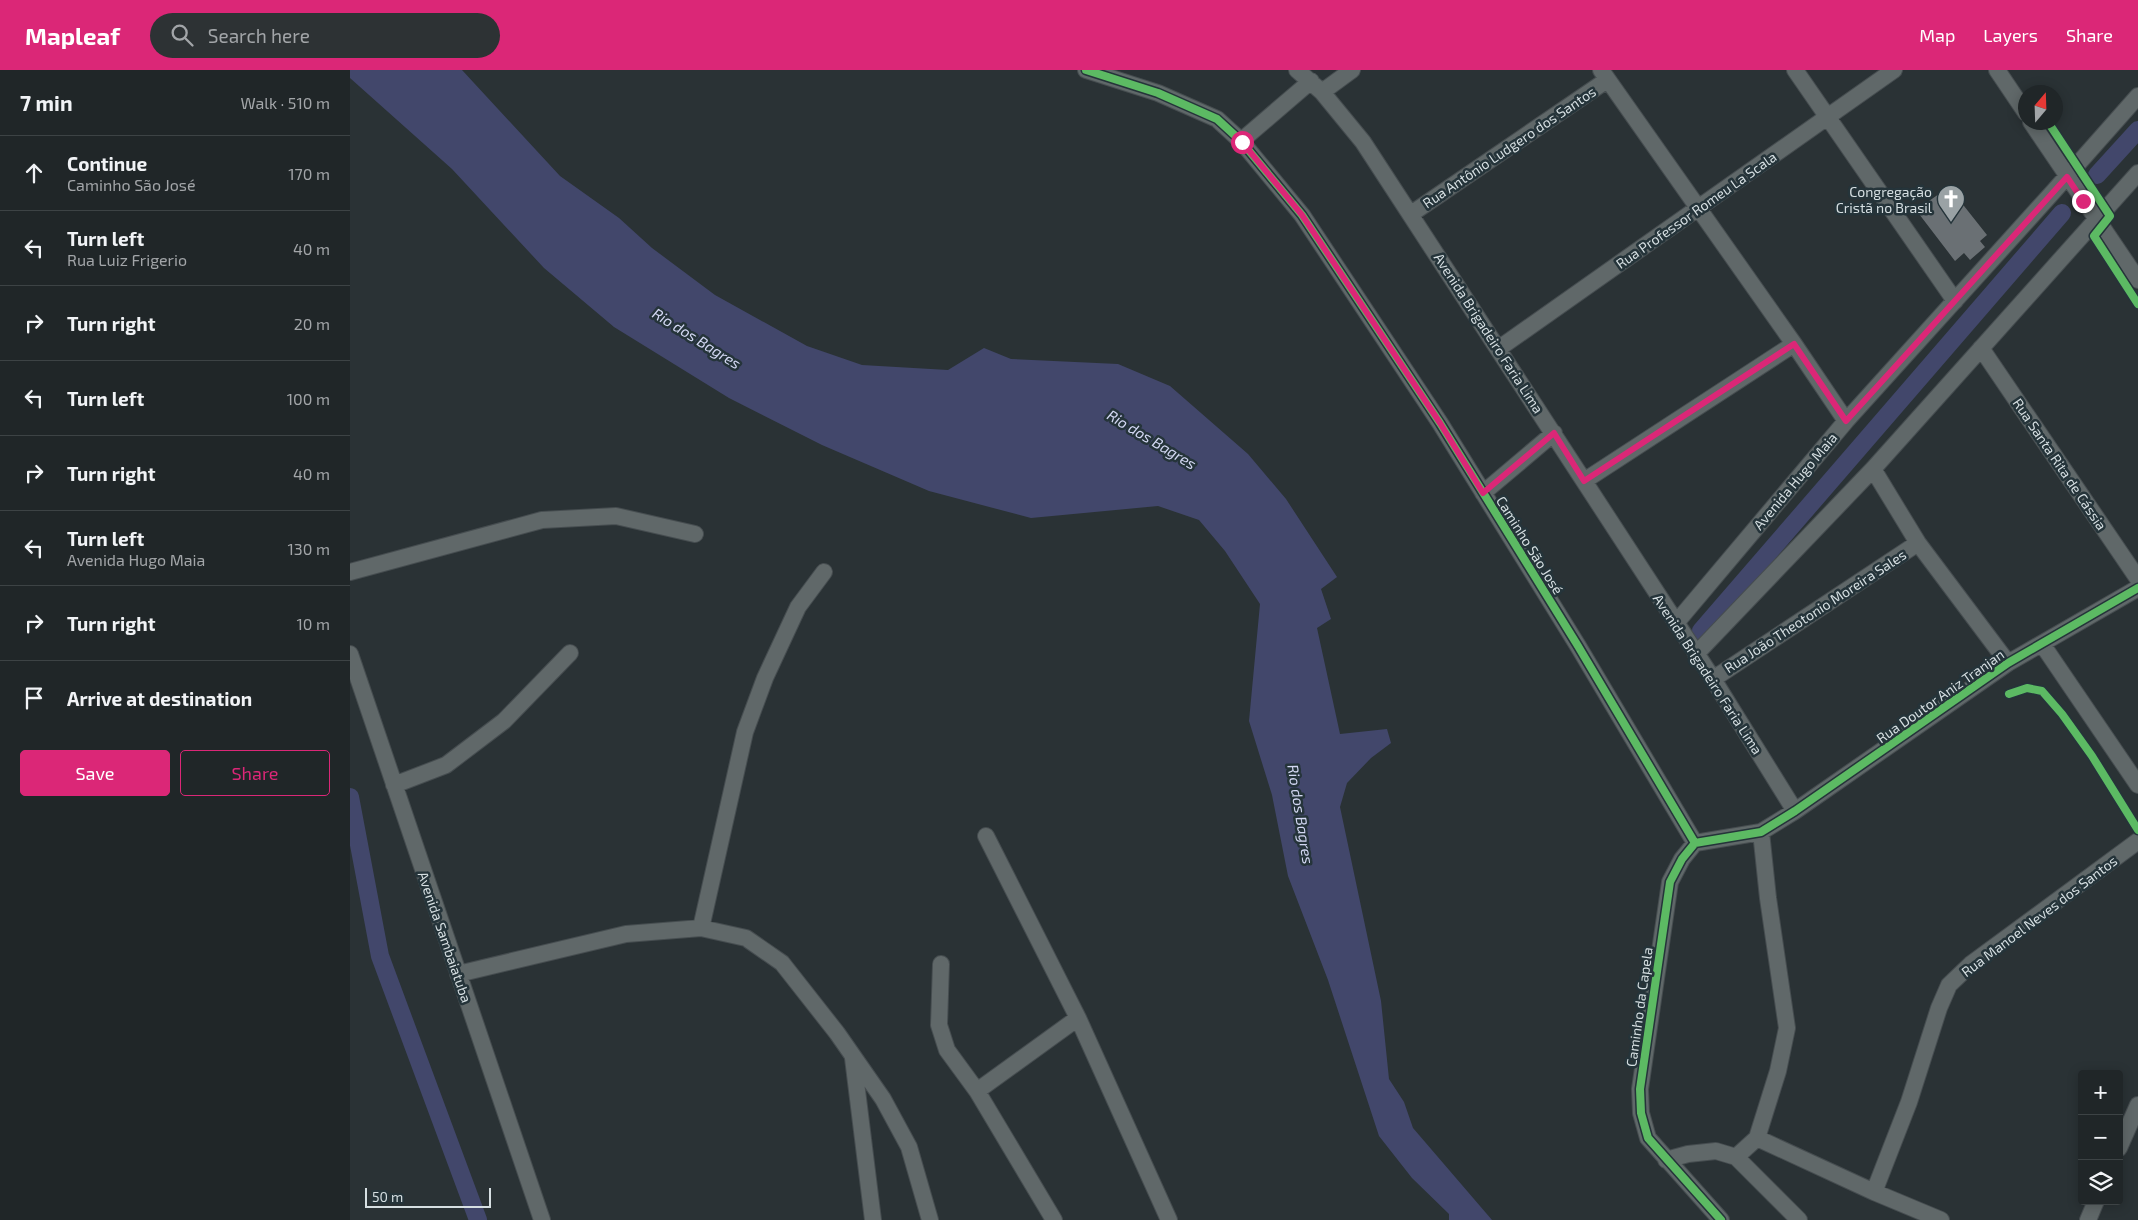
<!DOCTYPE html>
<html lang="en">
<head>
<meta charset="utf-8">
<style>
	:root { --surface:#202628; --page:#2d3234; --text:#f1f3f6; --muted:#a2a5a8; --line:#3d4345; --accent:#db2777 }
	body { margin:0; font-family:"Exo 2",sans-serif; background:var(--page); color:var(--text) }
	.controls { position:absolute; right:15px; bottom:15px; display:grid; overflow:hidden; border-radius:5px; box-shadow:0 2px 12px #0003 }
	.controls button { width:45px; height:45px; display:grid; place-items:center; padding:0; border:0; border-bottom:1px solid var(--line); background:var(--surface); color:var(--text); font:25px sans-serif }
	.compass { position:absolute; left:1668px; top:15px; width:45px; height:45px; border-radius:50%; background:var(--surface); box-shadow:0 2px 12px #0003; rotate:19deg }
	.scale { position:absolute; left:15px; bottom:12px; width:126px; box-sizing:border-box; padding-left:5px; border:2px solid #d6dfe2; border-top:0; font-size:14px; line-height:18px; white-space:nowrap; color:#d6dfe2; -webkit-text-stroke:4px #25343a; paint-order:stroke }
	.stop { position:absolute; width:15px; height:15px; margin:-11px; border:4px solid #db2777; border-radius:50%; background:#fff }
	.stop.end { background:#db2777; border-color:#fff; box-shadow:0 1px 5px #0008 }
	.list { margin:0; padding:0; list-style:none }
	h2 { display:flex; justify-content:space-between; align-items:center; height:65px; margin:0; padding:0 20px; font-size:21px }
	h2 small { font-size:16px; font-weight:400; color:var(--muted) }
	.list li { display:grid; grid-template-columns:32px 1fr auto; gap:15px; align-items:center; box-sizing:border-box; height:75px; padding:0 20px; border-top:1px solid var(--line) }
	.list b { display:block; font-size:19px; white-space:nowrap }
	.list p { margin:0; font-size:16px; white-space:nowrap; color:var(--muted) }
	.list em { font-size:16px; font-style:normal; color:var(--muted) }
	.actions { display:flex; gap:10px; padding:15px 20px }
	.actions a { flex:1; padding:11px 0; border:1px solid var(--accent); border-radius:5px; text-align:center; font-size:18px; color:var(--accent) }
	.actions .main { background:var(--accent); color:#fff }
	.icon { flex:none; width:28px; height:28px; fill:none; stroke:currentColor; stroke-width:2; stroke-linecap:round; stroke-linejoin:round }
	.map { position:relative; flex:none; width:1788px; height:1150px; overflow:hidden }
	header { display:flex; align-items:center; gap:30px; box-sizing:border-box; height:70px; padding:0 25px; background:var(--accent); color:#fff }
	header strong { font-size:24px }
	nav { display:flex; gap:28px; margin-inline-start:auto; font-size:18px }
	.search { width:350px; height:45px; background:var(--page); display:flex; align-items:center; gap:12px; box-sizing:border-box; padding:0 18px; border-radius:28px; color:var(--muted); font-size:19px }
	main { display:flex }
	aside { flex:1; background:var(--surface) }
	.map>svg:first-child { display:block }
	.water { fill:#42476b }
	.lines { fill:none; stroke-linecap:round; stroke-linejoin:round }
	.canal { stroke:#42476b; stroke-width:18 }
	.building { fill:#6a7074 }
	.minor-casing { stroke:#464d50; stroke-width:18 }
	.minor { stroke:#606869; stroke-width:16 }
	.cycleway-casing { stroke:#25343a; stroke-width:11 }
	.cycleway { stroke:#5cba63; stroke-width:8 }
	.route { stroke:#db2777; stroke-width:6 }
	.labels { text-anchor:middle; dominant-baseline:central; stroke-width:5; stroke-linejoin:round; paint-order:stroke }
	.street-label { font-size:14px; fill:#d6dfe2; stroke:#25343a }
	.poi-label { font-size:14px; fill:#d6dfe2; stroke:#25343a; text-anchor:end }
	.water-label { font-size:15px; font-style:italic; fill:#d3d8f3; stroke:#25343a }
</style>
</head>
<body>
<header>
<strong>Mapleaf</strong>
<div class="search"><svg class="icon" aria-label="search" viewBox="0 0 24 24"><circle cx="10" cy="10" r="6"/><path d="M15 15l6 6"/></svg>Search here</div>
<nav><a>Map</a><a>Layers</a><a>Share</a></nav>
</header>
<main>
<aside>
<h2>7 min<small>Walk · 510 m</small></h2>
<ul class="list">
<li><svg class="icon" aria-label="ahead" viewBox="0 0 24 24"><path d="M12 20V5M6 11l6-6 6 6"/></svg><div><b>Continue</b><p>Caminho São José</p></div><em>170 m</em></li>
<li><svg class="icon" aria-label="left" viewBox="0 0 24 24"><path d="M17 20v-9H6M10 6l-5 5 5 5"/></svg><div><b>Turn left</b><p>Rua Luiz Frigerio</p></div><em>40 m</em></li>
<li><svg class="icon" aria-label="right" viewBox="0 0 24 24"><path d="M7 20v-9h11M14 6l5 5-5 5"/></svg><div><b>Turn right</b></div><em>20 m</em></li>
<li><svg class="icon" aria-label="left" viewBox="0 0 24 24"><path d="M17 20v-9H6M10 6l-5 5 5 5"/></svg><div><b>Turn left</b></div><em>100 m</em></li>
<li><svg class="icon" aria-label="right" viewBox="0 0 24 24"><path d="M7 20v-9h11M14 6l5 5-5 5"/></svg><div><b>Turn right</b></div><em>40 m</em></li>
<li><svg class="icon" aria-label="left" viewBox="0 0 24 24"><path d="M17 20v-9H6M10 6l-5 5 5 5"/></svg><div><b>Turn left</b><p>Avenida Hugo Maia</p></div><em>130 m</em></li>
<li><svg class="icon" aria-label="right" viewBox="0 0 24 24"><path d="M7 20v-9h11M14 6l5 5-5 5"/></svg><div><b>Turn right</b></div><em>10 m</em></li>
<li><svg class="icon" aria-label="arrive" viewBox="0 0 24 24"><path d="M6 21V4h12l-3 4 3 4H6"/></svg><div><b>Arrive at destination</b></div></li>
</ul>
<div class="actions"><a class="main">Save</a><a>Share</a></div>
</aside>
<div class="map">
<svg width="1788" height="1150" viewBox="0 0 1788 1150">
	<rect width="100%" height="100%" fill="#2a3235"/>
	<path class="water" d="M 0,0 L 112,0 L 210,106 L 269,148 L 302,178 L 365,225 L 457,276 L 512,295 L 598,300 L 634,278 L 661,289 L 768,294 L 820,316 L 898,384 L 936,429 L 987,507 L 971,519 L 981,549 L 967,558 L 990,664 L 1037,659 L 1041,673 L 1021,688 L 997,713 L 990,737 L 1031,931 L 1039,1009 L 1054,1032 L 1063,1058 L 1142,1150 L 1099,1150 L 1099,1144 L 1062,1108 L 1029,1066 L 978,910 L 938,806 L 922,725 L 899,651 L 910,534 L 875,481 L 849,450 L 808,436 L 681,448 L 579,421 L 472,375 L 379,328 L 264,257 L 194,198 L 102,99 L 0,8 Z"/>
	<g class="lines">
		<path class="canal" d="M 1747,105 L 1788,60
			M 1351,561 L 1712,143
			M 0,727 L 30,886 L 128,1150"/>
	</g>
	<path class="building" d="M 1599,117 L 1637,165 L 1630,171 L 1635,177 L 1620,190 L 1614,183 L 1605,191 L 1566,140 Z"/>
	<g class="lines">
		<defs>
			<path id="minor" d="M 736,0 L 808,23 L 867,49 L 891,71 L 952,145 L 1090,353 L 1228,576 L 1345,773
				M 947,0 L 972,22 L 1013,72 L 1363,609 L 1445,741
				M 1251,0 L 1444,274 L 1496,351
				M 1445,0 L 1605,231
				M 1647,0 L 1676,43
				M 972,22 L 1002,0
				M 1681,52 L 1788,210
				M 891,71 L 961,11
				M 1061,144 L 1257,10
				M 1631,278 L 1788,509
				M 1148,279 L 1544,0
				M 1523,399 L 1568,473 L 1658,593
				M 1234,411 L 1444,274
				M 1133,423 L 1204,363
				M 0,502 L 192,450 L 266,446 L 345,464
				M 1326,553 L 1496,351 L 1703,122 L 1788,26
				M 1692,574 L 1788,715
				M 0,584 L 192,1150
				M 1346,584 L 1523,399 L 1788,103
				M 1363,609 L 1568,473
				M 44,715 L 96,695 L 154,651 L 220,583
				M 636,766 L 728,948 L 819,1150
				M 351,858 L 395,662 L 415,608 L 448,537 L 474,502
				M 591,894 L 589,955 L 597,980 L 627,1021 L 704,1150
				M 108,904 L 276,864 L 351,858 L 396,868 L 432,893 L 487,963 L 533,1029 L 559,1077 L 580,1150
				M 503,988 L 523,1150
				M 627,1021 L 728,948
				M 1407,1068 L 1524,1122 L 1591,1150
				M 1769,1078 L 1788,1035
				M 1386,1087 L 1407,1068 L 1428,1001 L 1437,958 L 1418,828 L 1411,762
				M 1316,1090 L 1338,1084 L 1366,1081 L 1386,1087 L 1449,1150
				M 1524,1122 L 1559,1032 L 1589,938 L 1599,915 L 1621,894 L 1788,771
				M 1371,1150 L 1298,1068 L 1291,1043 L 1290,1019 L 1320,812 L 1332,789 L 1345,773 L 1411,762 L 1445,741 L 1658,593 L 1788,518
				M 1738,1150 L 1746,1131"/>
		</defs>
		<use href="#minor" class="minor-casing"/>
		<use href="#minor" class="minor"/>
		<defs>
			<path id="cycleway" d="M 736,0 L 808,23 L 867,49 L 891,71 L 952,145 L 1090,353 L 1228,576 L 1345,773
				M 1698,52 L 1760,146 L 1744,166 L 1788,234
				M 1659,624 L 1677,618 L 1692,621 L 1712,644 L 1742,686 L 1788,760
				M 1371,1150 L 1298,1068 L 1291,1043 L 1290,1019 L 1320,812 L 1332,789 L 1345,773 L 1411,762 L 1445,741 L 1658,593 L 1788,518"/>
		</defs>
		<use href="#cycleway" class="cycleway-casing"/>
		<use href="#cycleway" class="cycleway"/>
	</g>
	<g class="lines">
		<path class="route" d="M 892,72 L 952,145 L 1090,353 L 1133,423 L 1204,363 L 1234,411 L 1444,274 L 1496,351 L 1717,107 L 1733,131"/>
	</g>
	<defs>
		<symbol id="church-pin" viewBox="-11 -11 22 30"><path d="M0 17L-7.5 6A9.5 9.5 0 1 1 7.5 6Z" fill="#9aa2a5" stroke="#25343a"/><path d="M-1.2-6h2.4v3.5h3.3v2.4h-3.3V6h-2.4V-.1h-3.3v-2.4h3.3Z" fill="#fff"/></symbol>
	</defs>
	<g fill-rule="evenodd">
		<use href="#church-pin" x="1585" y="113" width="32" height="43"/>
	</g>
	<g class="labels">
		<g class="street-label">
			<text transform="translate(1159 77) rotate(-34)">Rua Antônio Ludgero dos Santos</text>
			<text transform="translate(1346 140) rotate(-35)">Rua Professor Romeu La Scala</text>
			<text transform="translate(1139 263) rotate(57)">Avenida Brigadeiro Faria Lima</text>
			<text transform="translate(1710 394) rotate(56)">Rua Santa Rita de Cássia</text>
			<text transform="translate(1445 411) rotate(-50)">Avenida Hugo Maia</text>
			<text transform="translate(1180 475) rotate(58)">Caminho São José</text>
			<text transform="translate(1465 541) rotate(-33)">Rua João Theotonio Moreira Sales</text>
			<text transform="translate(1358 604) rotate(57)">Avenida Brigadeiro Faria Lima</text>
			<text transform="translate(1590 626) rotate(-35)">Rua Doutor Aniz Tranjan</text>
			<text transform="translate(1689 846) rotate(-37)">Rua Manoel Neves dos Santos</text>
			<text transform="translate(95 867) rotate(71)">Avenida Sambaiatuba</text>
			<text transform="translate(1289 937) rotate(-82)">Caminho da Capela</text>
		</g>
		<g class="poi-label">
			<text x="1582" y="121">Congregação<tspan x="1582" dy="16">Cristã no Brasil</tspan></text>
		</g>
		<g class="water-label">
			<text transform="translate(347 268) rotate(32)">Rio dos Bagres</text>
			<text transform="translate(802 369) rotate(31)">Rio dos Bagres</text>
			<text transform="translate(951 744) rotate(81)">Rio dos Bagres</text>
		</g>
	</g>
</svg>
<div class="controls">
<button>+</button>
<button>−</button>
<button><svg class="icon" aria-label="layers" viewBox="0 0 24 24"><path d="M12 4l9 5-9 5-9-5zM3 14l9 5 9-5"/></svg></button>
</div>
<svg class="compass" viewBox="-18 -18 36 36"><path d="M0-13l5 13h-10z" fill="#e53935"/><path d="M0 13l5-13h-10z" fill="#a2a5a8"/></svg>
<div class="scale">50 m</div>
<div class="stop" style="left:892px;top:72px"></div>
<div class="stop end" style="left:1733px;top:131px"></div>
</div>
</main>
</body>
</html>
